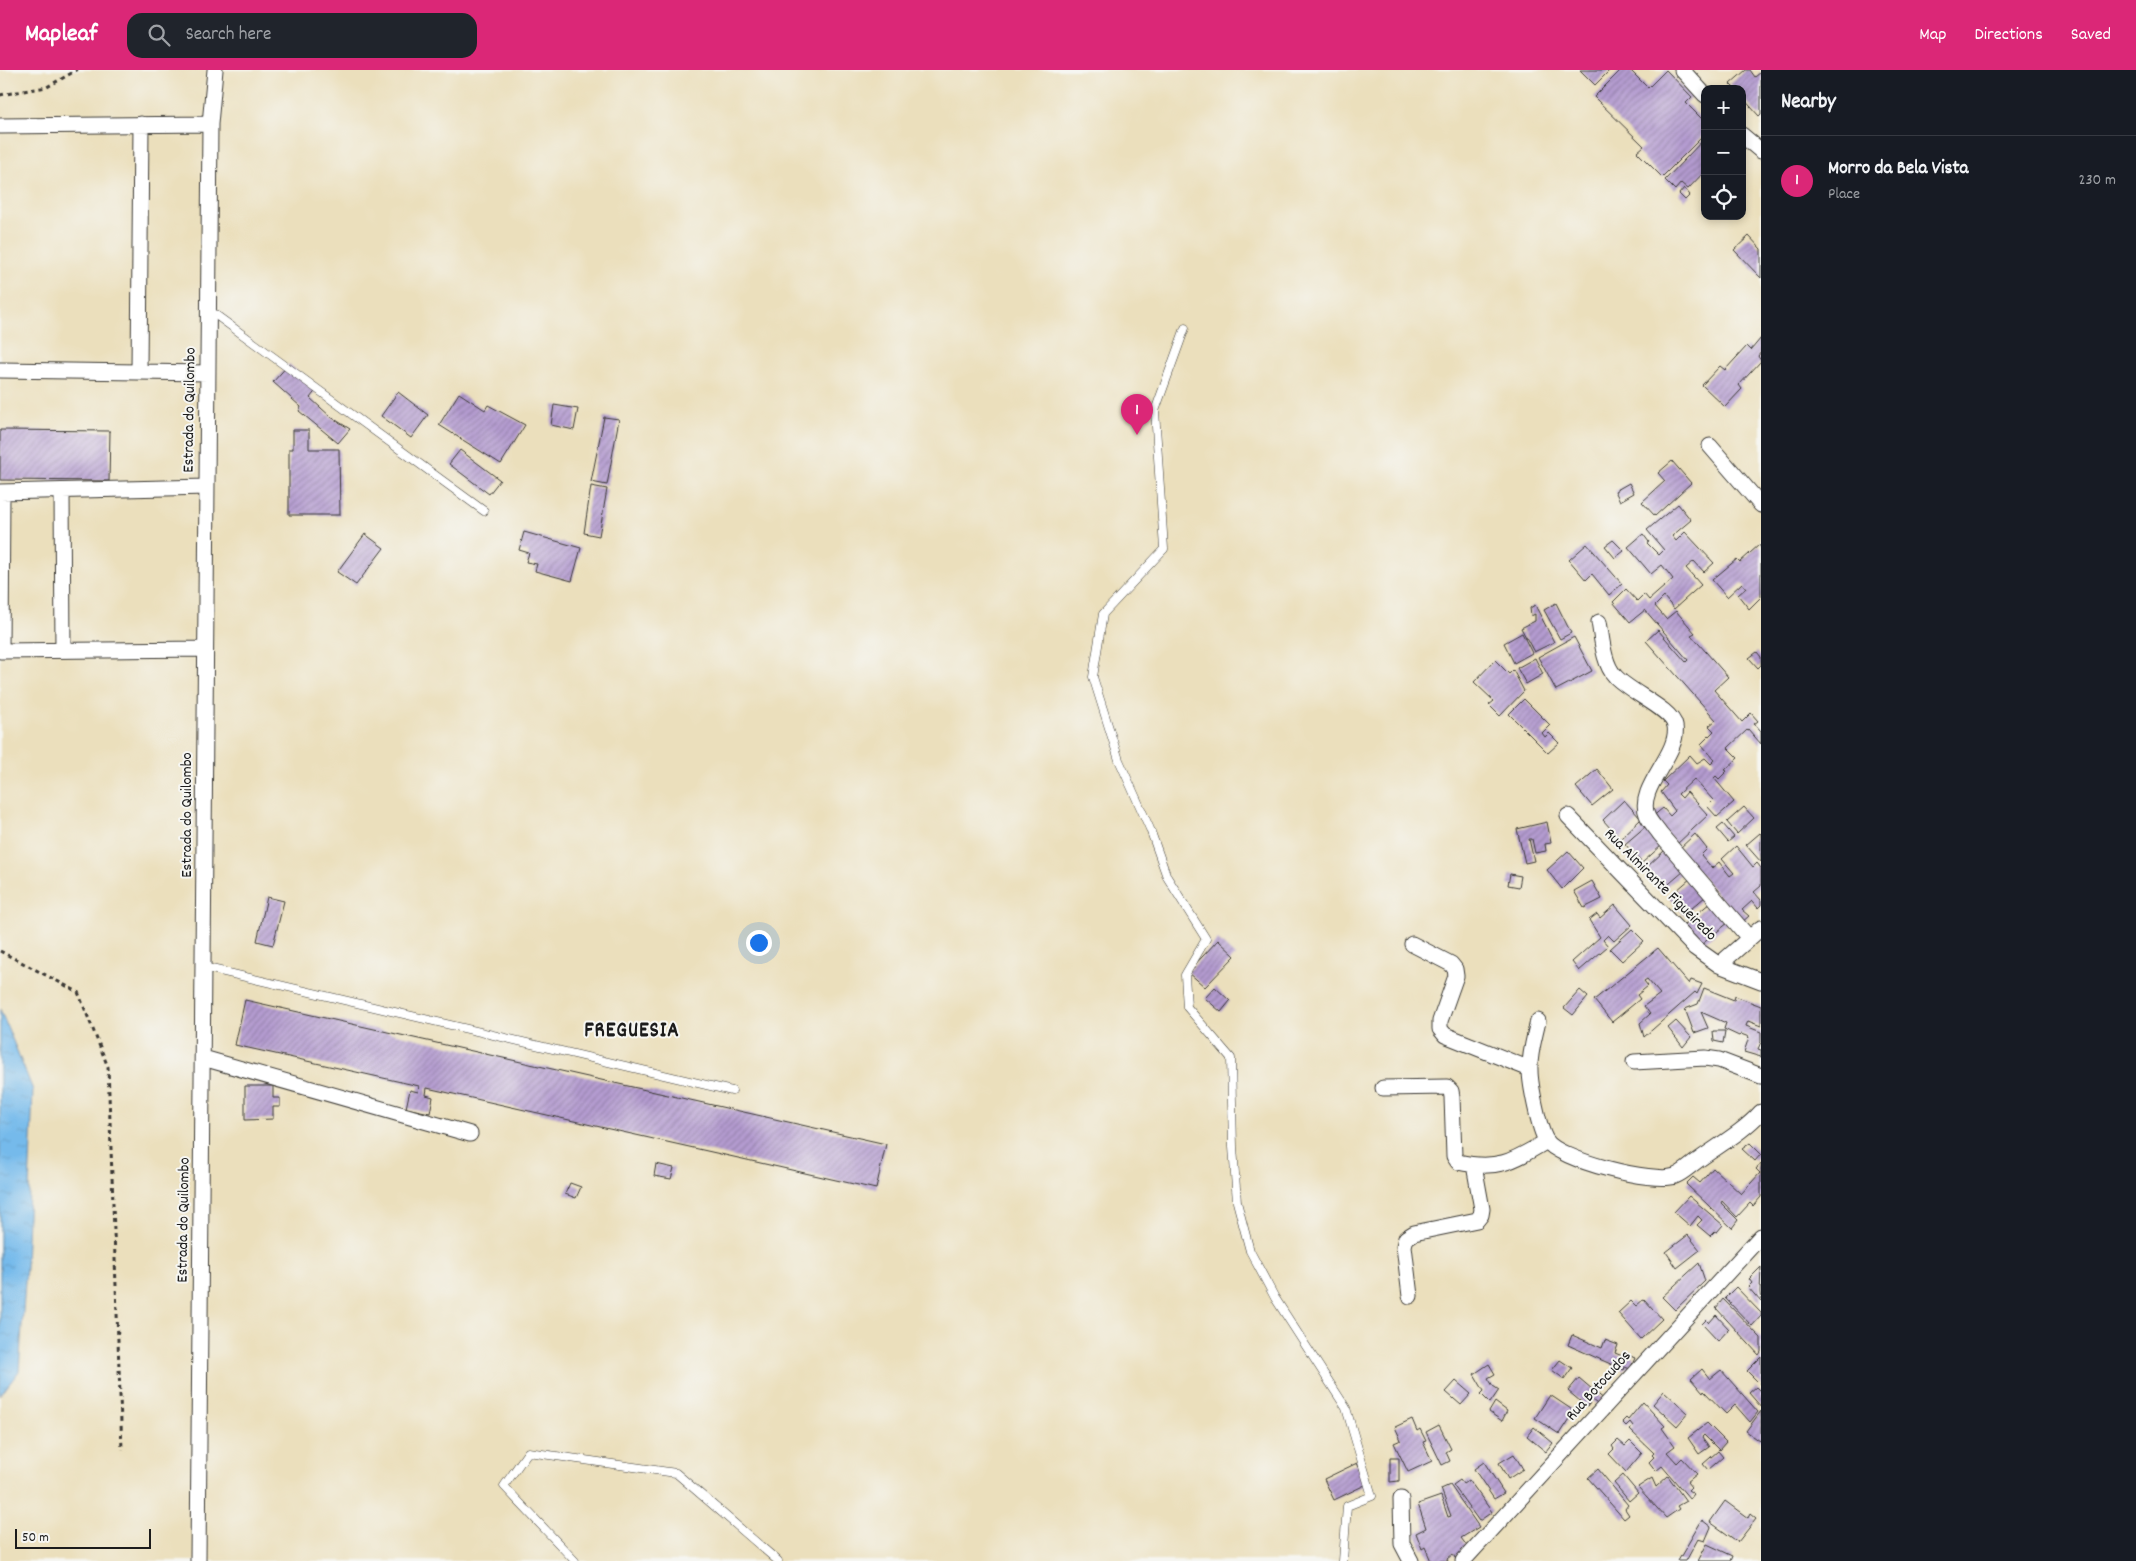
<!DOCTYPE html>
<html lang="en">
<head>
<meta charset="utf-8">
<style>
	:root { --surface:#171b24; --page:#20242c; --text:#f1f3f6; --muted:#9ea1a6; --line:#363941; --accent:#db2777 }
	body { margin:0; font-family:Dekko,sans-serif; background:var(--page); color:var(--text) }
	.controls { position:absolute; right:15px; top:15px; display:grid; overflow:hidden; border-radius:10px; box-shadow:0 2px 8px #0003 }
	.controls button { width:45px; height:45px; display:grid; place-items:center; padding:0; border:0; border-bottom:1px solid var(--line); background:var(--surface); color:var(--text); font:25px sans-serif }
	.scale { position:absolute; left:15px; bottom:12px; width:136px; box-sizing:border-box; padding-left:5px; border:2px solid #1c1c1c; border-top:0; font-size:14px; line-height:18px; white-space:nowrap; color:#1c1c1c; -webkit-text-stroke:4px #f6f6f2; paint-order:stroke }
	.you { position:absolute; left:758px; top:872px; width:18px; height:18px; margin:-12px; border:4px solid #fff; border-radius:50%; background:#1a73e8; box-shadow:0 0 0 8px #1a73e833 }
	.badge { display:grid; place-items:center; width:32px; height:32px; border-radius:50%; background:var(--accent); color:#fff; font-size:16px; font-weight:700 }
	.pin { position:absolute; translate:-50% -41px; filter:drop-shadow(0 1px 2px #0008) }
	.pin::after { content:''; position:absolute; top:26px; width:18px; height:15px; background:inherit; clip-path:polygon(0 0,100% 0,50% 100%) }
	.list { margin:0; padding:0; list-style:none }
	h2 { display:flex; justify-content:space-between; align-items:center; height:65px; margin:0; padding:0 20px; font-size:21px }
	h2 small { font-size:16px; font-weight:400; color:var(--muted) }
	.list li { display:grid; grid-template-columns:32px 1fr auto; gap:15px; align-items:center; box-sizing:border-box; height:90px; padding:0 20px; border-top:1px solid var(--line) }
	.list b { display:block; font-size:19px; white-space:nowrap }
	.list p { margin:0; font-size:16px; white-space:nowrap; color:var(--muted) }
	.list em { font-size:16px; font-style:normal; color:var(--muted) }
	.icon { flex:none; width:28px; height:28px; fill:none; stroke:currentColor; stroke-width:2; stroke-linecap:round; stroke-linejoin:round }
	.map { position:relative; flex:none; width:1761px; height:1491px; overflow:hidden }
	header { display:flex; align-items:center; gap:30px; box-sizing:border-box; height:70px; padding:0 25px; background:var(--accent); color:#fff }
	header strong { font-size:24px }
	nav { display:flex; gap:28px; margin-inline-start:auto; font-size:18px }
	.search { width:350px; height:45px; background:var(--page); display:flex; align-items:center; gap:12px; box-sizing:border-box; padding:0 18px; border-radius:15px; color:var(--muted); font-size:19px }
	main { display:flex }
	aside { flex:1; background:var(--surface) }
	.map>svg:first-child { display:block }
	.water { fill:url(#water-ripples); stroke:#486b84 }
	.building { fill:url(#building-hatch) }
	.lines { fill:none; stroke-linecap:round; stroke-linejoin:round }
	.lane-casing { stroke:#3b3934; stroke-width:9 }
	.street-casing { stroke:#3b3934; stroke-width:17 }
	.path { stroke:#3b3934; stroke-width:3; stroke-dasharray:4 4; stroke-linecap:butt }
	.lane { stroke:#fff; stroke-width:8 }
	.street { stroke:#fff; stroke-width:15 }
	.labels { text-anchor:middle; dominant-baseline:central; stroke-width:4; stroke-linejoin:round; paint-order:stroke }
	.street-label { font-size:16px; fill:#1c1c1c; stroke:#f6f6f2 }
	.district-label { font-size:21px; font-weight:bold; letter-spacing:1px; fill:#1c1c1c; stroke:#f6f6f2 }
</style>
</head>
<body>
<header>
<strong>Mapleaf</strong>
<div class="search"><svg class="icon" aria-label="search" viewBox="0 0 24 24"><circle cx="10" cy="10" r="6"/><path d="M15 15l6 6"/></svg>Search here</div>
<nav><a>Map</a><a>Directions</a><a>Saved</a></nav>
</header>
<main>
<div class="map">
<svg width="1761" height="1491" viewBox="0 0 1761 1491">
	<defs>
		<pattern id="water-ripples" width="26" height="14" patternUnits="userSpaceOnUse" patternTransform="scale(1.25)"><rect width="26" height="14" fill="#75baeb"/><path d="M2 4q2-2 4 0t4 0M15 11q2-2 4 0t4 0" fill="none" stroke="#659fc9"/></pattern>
		<pattern id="building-hatch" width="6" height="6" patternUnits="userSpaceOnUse" patternTransform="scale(1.25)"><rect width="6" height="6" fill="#b49bd0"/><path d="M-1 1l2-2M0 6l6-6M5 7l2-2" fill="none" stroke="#927ea8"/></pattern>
	</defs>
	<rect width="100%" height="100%" fill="#f6f6f2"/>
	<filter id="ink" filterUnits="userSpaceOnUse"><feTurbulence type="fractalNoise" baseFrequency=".02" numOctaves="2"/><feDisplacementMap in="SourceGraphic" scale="10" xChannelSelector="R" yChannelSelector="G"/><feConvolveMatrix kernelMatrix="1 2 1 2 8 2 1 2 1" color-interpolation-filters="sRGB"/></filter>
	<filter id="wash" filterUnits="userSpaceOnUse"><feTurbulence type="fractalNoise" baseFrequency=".0096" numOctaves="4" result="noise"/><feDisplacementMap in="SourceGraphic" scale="20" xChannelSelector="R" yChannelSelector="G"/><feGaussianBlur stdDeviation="1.12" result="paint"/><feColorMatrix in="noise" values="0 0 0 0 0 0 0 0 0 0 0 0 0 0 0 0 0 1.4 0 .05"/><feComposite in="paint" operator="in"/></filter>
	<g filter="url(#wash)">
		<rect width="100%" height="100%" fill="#ebdfbc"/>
		<path class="water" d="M 0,939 L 33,1020 L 26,1197 L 19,1301 L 0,1326 Z"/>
		<g id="blocks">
			<path class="building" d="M 1580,0 L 1610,0 L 1595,15 Z
				M 1621,0 L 1630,0 L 1648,18 L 1666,0 L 1692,27 L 1686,33 L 1705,52 L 1705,64 L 1662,107 L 1637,82 L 1644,76 L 1594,27 Z
				M 1746,0 L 1750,0 L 1755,7 L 1761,2 L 1761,44 L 1759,46 L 1742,27 L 1742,19 L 1735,19 L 1730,14 Z
				M 1705,68 L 1705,101 L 1688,119 L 1681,113 L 1675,120 L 1665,110 Z
				M 1684,118 L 1690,125 L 1685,130 L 1679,124 Z
				M 1749,166 L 1761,179 L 1761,208 L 1734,180 Z
				M 1761,268 L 1761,282 L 1758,286 L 1761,291 L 1739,315 L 1742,319 L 1725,337 L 1702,315 L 1720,296 L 1725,300 L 1747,276 L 1751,280 Z
				M 289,294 L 317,319 L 310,328 L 331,347 L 350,359 L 338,373 L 299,341 L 301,337 L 273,312 Z
				M 398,322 L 428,345 L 411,368 L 381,346 Z
				M 459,323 L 485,340 L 488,335 L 525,355 L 501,394 L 439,355 Z
				M 554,335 L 578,339 L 574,360 L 551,355 Z
				M 604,347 L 619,349 L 607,415 L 591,412 Z
				M 0,360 L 110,361 L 109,411 L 0,410 Z
				M 293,360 L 309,360 L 309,379 L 339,379 L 340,445 L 289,445 L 289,379 L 293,379 Z
				M 460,380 L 500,410 L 489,424 L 449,394 Z
				M 1672,391 L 1691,413 L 1655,446 L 1642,432 L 1665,411 L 1658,403 Z
				M 1629,413 L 1634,423 L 1620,431 L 1615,421 Z
				M 591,416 L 607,419 L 599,466 L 584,463 Z
				M 1678,434 L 1691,450 L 1672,466 L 1676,471 L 1685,462 L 1714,493 L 1704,502 L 1694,491 L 1686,498 L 1701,515 L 1674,539 L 1664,527 L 1655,536 L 1666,549 L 1676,541 L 1695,563 L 1691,565 L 1728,607 L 1714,620 L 1742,652 L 1751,643 L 1758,651 L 1754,654 L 1761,662 L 1761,674 L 1748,659 L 1728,678 L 1738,688 L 1725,700 L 1727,701 L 1719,709 L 1716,706 L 1714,708 L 1734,732 L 1717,747 L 1707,736 L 1713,730 L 1694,709 L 1678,724 L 1682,728 L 1687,722 L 1708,745 L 1676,775 L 1652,747 L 1663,738 L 1670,746 L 1675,741 L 1661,722 L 1667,715 L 1663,711 L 1690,685 L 1697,693 L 1705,688 L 1711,694 L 1715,690 L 1701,674 L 1714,661 L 1709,656 L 1716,650 L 1646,571 L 1658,560 L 1686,592 L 1688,590 L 1645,540 L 1630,552 L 1613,532 L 1626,519 L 1637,531 L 1644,524 L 1649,530 L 1673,509 L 1662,495 L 1651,504 L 1628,477 L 1643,464 L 1649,472 L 1647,473 L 1659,485 L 1664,480 L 1647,460 Z
				M 524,462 L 581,478 L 572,511 L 535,501 L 537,494 L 526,492 L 529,483 L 519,480 Z
				M 365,464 L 384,478 L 356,515 L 337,502 Z
				M 1613,470 L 1624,481 L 1615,488 L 1605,476 Z
				M 1587,474 L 1622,514 L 1609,525 L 1592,504 L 1586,510 L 1569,490 Z
				M 1759,475 L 1761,478 L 1761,527 L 1749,539 L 1738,525 L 1746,518 L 1742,513 L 1727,527 L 1712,510 L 1737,489 L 1740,492 Z
				M 1556,533 L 1571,563 L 1560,569 L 1544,540 Z
				M 1535,535 L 1554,572 L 1534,582 L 1521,558 L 1535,551 L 1535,544 L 1531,546 L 1530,538 Z
				M 1522,563 L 1532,583 L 1514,593 L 1504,573 Z
				M 1574,567 L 1592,601 L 1556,620 L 1538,587 Z
				M 1757,582 L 1761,587 L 1761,595 L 1758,598 L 1749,588 Z
				M 1535,588 L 1543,604 L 1526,614 L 1517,598 Z
				M 1495,590 L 1509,604 L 1513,600 L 1524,621 L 1500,646 L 1489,635 L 1494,631 L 1474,612 Z
				M 1524,629 L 1550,655 L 1542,663 L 1545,667 L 1549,663 L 1559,673 L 1548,683 L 1509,644 Z
				M 1597,699 L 1613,719 L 1592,736 L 1576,717 Z
				M 1624,730 L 1641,749 L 1620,769 L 1603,750 Z
				M 1744,737 L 1754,748 L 1737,764 L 1727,752 Z
				M 1547,752 L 1551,773 L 1545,774 L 1546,781 L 1535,783 L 1532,769 L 1529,769 L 1534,791 L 1525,793 L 1517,759 Z
				M 1723,754 L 1734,767 L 1728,772 L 1717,759 Z
				M 1646,756 L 1662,775 L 1642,793 L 1625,774 Z
				M 1760,763 L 1761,764 L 1761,792 L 1746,775 Z
				M 1695,764 L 1707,779 L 1701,785 L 1712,798 L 1719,792 L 1730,806 L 1734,803 L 1722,789 L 1736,776 L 1753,797 L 1757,793 L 1761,798 L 1761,816 L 1754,822 L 1761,830 L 1761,835 L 1758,838 L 1752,831 L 1742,840 L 1749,846 L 1741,853 L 1679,779 Z
				M 1666,779 L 1684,801 L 1663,819 L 1645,799 Z
				M 1568,781 L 1583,798 L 1562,819 L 1547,800 Z
				M 1510,804 L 1521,806 L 1519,817 L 1508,815 Z
				M 1691,808 L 1706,826 L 1684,845 L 1669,827 Z
				M 1592,811 L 1602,829 L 1584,838 L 1574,821 Z
				M 267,827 L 284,831 L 273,875 L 257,871 Z
				M 1711,832 L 1729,852 L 1701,875 L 1684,855 Z
				M 1615,835 L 1632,855 L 1614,871 L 1608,865 L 1603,870 L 1608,876 L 1579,901 L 1572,892 L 1600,867 L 1589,850 L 1597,844 L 1600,848 Z
				M 1632,859 L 1644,871 L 1622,891 L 1610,879 Z
				M 1218,870 L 1235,886 L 1205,917 L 1188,902 Z
				M 1658,878 L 1689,914 L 1691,910 L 1702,914 L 1697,924 L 1695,922 L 1644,967 L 1640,953 L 1650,944 L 1644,936 L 1660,924 L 1647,909 L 1644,911 L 1648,916 L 1637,925 L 1640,929 L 1612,952 L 1594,930 Z
				M 1215,917 L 1230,931 L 1221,942 L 1205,928 Z
				M 1704,918 L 1734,930 L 1735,926 L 1761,936 L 1761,956 L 1748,951 L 1746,956 L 1761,962 L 1761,972 L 1758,979 L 1761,980 L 1761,987 L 1744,982 L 1749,967 L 1741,964 L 1739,966 L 1724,959 L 1726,953 L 1701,942 L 1708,958 L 1694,963 L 1685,939 L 1698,934 Z
				M 1580,920 L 1588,927 L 1573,945 L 1564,938 Z
				M 245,930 L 886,1074 L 876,1119 L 427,1018 L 426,1025 L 433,1027 L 430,1043 L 406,1038 L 410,1020 L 418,1022 L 419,1016 L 235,975 Z
				M 1676,951 L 1691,967 L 1683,977 L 1668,958 Z
				M 1713,961 L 1725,961 L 1723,973 L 1714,971 Z
				M 245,1016 L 273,1016 L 273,1028 L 280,1028 L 280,1037 L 273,1037 L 273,1049 L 245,1050 Z
				M 1750,1073 L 1761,1084 L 1755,1091 L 1742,1079 Z
				M 1761,1093 L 1761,1127 L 1753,1136 L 1750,1133 L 1737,1147 L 1722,1131 L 1721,1133 L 1738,1150 L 1732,1158 L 1686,1114 L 1693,1107 L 1700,1113 L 1713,1098 L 1741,1124 L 1760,1103 L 1756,1099 Z
				M 656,1094 L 674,1098 L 671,1109 L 654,1106 Z
				M 570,1113 L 581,1117 L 576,1128 L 565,1124 Z
				M 1689,1126 L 1723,1155 L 1717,1162 L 1715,1161 L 1710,1166 L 1697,1155 L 1702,1150 L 1698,1146 L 1690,1156 L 1674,1142 Z
				M 1688,1165 L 1700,1180 L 1677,1198 L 1666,1182 Z
				M 1699,1193 L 1705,1211 L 1675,1240 L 1662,1227 Z
				M 1761,1197 L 1760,1222 L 1761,1232 L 1748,1217 L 1752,1213 L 1749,1209 Z
				M 1736,1217 L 1761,1243 L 1761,1246 L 1752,1256 L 1725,1228 Z
				M 1644,1229 L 1662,1249 L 1641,1269 L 1618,1243 L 1631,1231 L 1636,1236 Z
				M 1723,1229 L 1761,1268 L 1761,1282 L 1759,1285 L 1716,1238 Z
				M 1716,1245 L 1729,1259 L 1718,1271 L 1702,1254 L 1706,1250 L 1709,1253 Z
				M 1572,1265 L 1602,1278 L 1605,1270 L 1618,1275 L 1615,1283 L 1627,1288 L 1628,1285 L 1635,1288 L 1630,1299 L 1625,1297 L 1624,1300 L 1568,1275 Z
				M 1761,1287 L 1761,1315 L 1747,1301 Z
				M 1560,1290 L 1572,1298 L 1564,1309 L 1552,1300 Z
				M 1489,1294 L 1495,1304 L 1488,1308 L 1493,1316 L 1499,1320 L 1490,1333 L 1481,1324 L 1484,1321 L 1474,1304 Z
				M 1702,1299 L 1710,1309 L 1721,1300 L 1758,1342 L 1750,1352 L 1735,1335 L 1726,1344 L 1704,1321 L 1703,1323 L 1691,1309 Z
				M 1579,1308 L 1606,1331 L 1601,1337 L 1592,1330 L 1587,1337 L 1568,1321 Z
				M 1456,1311 L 1471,1324 L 1461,1335 L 1446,1322 Z
				M 1756,1317 L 1761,1322 L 1761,1337 L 1749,1323 Z
				M 1664,1321 L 1688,1343 L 1677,1356 L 1653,1334 Z
				M 1550,1325 L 1574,1341 L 1559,1364 L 1535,1348 Z
				M 1495,1332 L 1507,1341 L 1502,1351 L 1489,1342 Z
				M 1643,1332 L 1665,1356 L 1662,1358 L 1675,1376 L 1667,1382 L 1677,1393 L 1682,1388 L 1697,1404 L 1687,1412 L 1691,1417 L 1688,1420 L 1694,1424 L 1690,1429 L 1662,1396 L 1656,1401 L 1649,1392 L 1654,1387 L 1652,1385 L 1654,1383 L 1630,1360 L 1633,1356 L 1630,1352 L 1626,1356 L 1622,1352 L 1626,1348 L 1628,1350 Z
				M 1761,1341 L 1761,1370 L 1760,1371 L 1746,1361 Z
				M 1412,1349 L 1417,1361 L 1420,1359 L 1426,1371 L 1423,1372 L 1432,1391 L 1408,1402 L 1394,1373 L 1401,1370 L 1395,1357 Z
				M 1707,1353 L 1726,1372 L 1719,1380 L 1704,1365 L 1702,1367 L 1709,1377 L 1699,1384 L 1688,1368 Z
				M 1439,1355 L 1451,1379 L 1446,1382 L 1450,1391 L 1442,1395 L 1426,1362 Z
				M 1534,1357 L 1553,1373 L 1546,1382 L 1527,1366 Z
				M 1618,1370 L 1625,1376 L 1630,1371 L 1642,1383 L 1626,1402 L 1609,1384 L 1614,1379 L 1612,1376 Z
				M 1718,1381 L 1723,1387 L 1708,1400 L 1703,1394 Z
				M 1514,1384 L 1523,1399 L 1508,1409 L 1499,1393 Z
				M 1390,1388 L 1399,1388 L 1399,1411 L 1390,1412 Z
				M 1484,1392 L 1504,1423 L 1494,1429 L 1474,1399 Z
				M 1357,1393 L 1367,1414 L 1334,1430 L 1324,1409 Z
				M 1598,1399 L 1628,1435 L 1625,1439 L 1629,1445 L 1624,1449 L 1588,1408 Z
				M 1623,1405 L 1638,1423 L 1629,1431 L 1614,1413 Z
				M 1668,1406 L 1686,1431 L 1677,1436 L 1679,1439 L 1666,1448 L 1638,1417 L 1652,1408 L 1656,1417 Z
				M 1460,1410 L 1463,1414 L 1469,1410 L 1492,1442 L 1479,1451 L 1453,1415 Z
				M 1450,1415 L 1479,1457 L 1461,1468 L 1467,1476 L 1455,1488 L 1453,1484 L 1447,1489 L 1448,1491 L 1431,1491 L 1425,1477 L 1422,1479 L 1416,1463 L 1426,1458 L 1418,1434 L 1441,1426 L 1448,1447 L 1451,1446 L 1441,1419 Z
				M 1725,1431 L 1748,1448 L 1750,1444 L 1756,1449 L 1738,1472 L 1710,1452 Z
				M 1702,1450 L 1711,1457 L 1705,1471 L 1698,1469 L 1686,1491 L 1678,1491 Z
				M 1707,1474 L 1733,1486 L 1731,1491 L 1698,1491 Z"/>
		</g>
	</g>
	<g filter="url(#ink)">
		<use href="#blocks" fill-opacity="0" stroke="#3b3934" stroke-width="1"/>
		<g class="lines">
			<defs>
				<path id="lane" d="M 209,240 L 484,441
					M 1185,258 L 1155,341 L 1164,479 L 1103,544 L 1093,607 L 1119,690 L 1150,759 L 1167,807 L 1206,869 L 1185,905 L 1187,937 L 1231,988 L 1233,1077 L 1237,1132 L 1250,1181 L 1275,1228 L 1346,1338 L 1372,1426 L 1347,1436 L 1343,1491
					M 203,897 L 732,1021
					M 575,1491 L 504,1416 L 528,1382 L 676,1403 L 778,1491"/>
				<path id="street" d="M 1682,0 L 1705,25
					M 0,56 L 210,54
					M 1742,65 L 1761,81
					M 0,300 L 208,303
					M 139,302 L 141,54
					M 1710,376 L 1761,435
					M 62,421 L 63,580
					M 0,422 L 207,417
					M 1599,552 C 1602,568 1603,593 1615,606 C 1629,622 1672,639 1675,656 C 1680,684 1636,718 1647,745 C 1649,751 1656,758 1660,764 L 1749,868
					M 0,581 L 205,579
					M 1,581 L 2,422
					M 1568,746 L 1695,878 L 1719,895 L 1761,911
					M 1412,874 L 1451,894 L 1455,899 L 1456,906 L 1440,951 L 1440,959 L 1445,965 L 1530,999
					M 1719,895 L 1761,858
					M 1538,951 C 1535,966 1529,984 1530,1000 C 1530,1014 1539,1059 1546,1070 C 1558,1090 1654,1114 1675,1106 C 1683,1103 1691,1095 1697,1091 C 1719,1075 1743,1062 1761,1042
					M 203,988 L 470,1064
					M 1634,992 L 1705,988 L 1719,990 L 1761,1006
					M 1383,1018 L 1447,1017 L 1451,1021 L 1452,1027 L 1454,1086 L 1458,1092 C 1498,1101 1513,1091 1547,1071
					M 1410,1226 L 1404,1176 L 1406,1168 L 1414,1163 L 1477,1150 L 1481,1145 L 1482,1139 L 1474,1095
					M 1401,1429 L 1402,1474 L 1411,1491
					M 198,1491 L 210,54 L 215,0
					M 1463,1491 L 1761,1166"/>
			</defs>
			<use href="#lane" class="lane-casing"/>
			<use href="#street" class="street-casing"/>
			<path class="path" d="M 0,25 L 47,17 L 77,0
				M 0,881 L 78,922 L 108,997 L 122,1380"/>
			<use href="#lane" class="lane"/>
			<use href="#street" class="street"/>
		</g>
	</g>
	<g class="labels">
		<g class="street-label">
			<text transform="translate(190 340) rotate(-89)">Estrada do Quilombo</text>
			<text transform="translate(187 745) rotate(-90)">Estrada do Quilombo</text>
			<text transform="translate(1660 815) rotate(45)">Rua Almirante Figueiredo</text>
			<text transform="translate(184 1150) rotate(-89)">Estrada do Quilombo</text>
			<text transform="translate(1599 1316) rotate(-48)">Rua Botocudos</text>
		</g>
		<g class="district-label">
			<text x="632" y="962">FREGUESIA</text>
		</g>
	</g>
</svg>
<div class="controls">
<button>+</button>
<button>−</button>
<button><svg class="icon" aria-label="locate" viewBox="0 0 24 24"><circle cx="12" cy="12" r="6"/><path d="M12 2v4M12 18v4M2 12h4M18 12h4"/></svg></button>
</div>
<div class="scale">50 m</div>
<div class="you"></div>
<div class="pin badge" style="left:1137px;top:365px">1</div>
</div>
<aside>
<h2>Nearby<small></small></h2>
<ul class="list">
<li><span class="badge">1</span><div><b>Morro da Bela Vista</b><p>Place</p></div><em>230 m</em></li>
</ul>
</aside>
</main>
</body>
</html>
